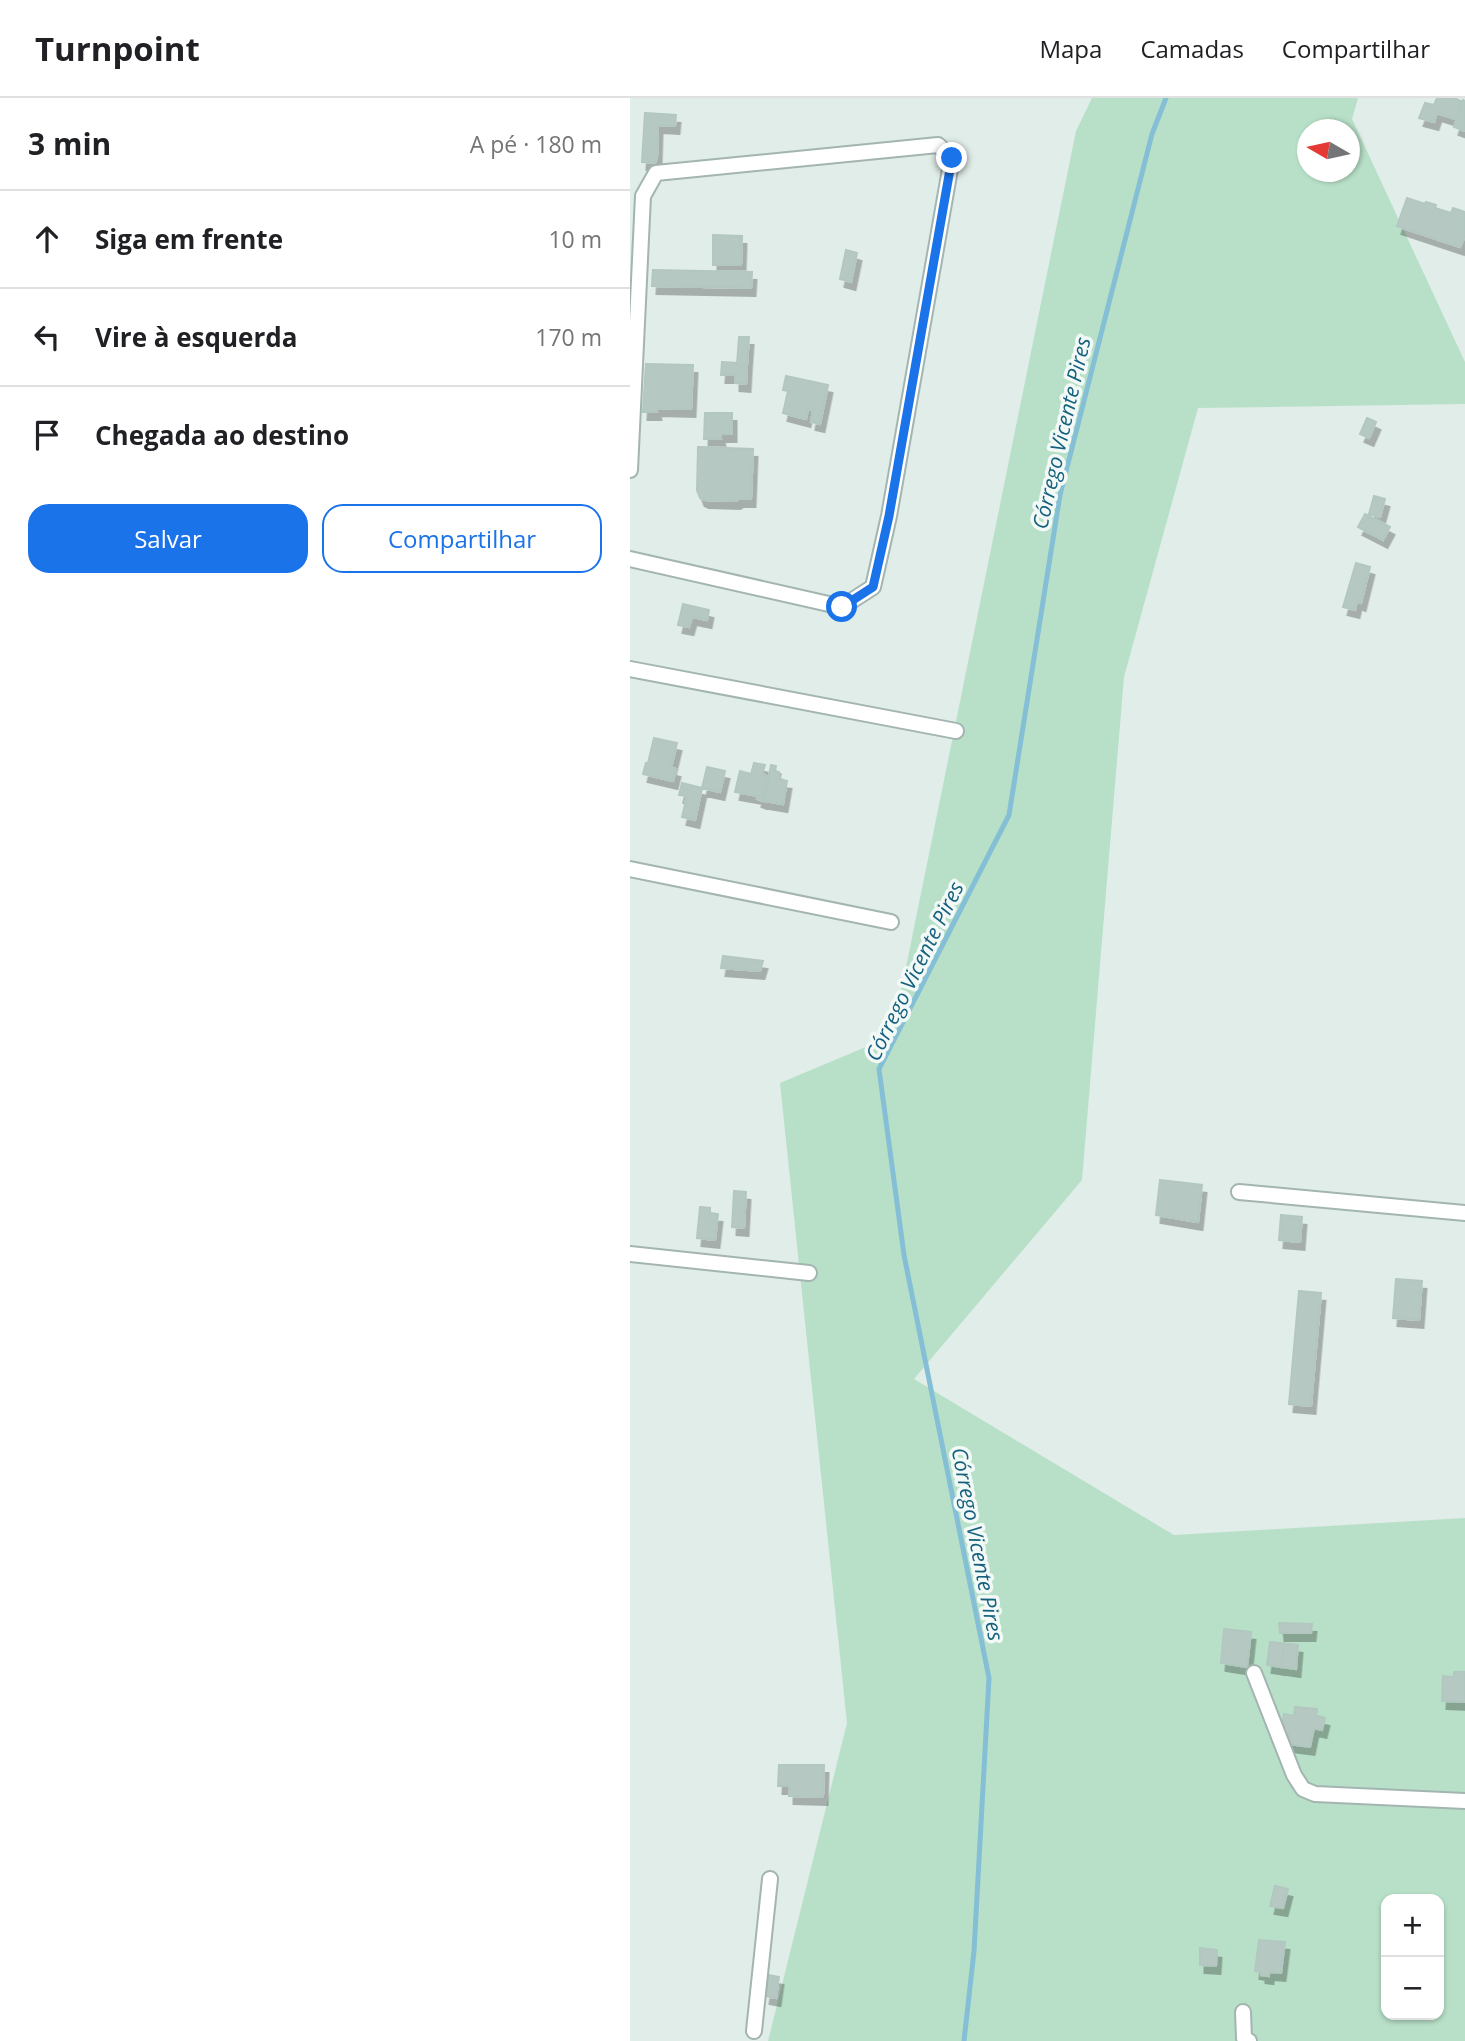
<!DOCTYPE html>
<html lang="pt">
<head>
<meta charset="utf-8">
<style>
	:root { --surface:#fff; --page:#f6f6f6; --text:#202124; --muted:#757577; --line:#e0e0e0; --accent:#1a73e8 }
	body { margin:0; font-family:"Open Sans",sans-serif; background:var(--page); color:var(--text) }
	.controls { position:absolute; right:21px; bottom:21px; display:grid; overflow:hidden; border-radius:14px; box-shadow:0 2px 5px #0004 }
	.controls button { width:63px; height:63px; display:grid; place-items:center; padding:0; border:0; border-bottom:2px solid var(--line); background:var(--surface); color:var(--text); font:35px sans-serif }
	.compass { position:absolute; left:667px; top:21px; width:63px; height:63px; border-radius:50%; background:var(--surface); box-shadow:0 2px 5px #0004; rotate:279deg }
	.stop { position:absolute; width:21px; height:21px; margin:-16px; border:5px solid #1a73e8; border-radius:50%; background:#fff }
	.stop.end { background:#1a73e8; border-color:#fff; box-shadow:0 2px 7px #0008 }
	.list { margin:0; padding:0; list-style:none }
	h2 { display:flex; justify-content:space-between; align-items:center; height:91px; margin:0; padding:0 28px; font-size:30px }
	h2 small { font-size:23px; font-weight:400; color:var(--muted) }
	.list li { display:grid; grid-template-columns:46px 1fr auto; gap:21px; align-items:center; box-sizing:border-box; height:98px; padding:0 28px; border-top:2px solid var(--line) }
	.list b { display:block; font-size:26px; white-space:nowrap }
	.list em { font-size:23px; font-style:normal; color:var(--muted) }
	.actions { display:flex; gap:14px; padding:21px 28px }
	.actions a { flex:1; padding:16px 0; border:2px solid var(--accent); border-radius:21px; text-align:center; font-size:24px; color:var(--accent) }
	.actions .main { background:var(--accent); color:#fff }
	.icon { flex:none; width:38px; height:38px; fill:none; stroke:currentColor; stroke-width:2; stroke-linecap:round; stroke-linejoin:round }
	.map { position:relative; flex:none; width:835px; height:1943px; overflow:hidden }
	header { display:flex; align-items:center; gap:42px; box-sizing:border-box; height:98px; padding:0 35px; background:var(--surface); border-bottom:2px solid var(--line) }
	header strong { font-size:33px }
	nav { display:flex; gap:38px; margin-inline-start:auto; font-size:24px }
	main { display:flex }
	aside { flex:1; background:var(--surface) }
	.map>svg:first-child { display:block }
	.green { fill:#b8e0c8; fill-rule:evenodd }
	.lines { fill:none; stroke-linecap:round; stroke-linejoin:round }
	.stream { stroke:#84bfd6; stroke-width:5 }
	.building { fill:#b6c8c2; stroke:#b3c7c1; stroke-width:2; filter:url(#shadow) }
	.minor-casing { stroke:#a3b5b1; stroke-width:18 }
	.minor { stroke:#fff; stroke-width:14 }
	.route { stroke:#1a73e8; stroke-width:9 }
	.labels { text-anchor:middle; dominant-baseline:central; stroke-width:7; stroke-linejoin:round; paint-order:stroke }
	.water-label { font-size:21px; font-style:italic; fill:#15607f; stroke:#f2f9f6 }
</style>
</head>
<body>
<header>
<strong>Turnpoint</strong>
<nav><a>Mapa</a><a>Camadas</a><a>Compartilhar</a></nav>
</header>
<main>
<aside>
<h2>3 min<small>A pé · 180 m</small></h2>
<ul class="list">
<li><svg class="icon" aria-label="ahead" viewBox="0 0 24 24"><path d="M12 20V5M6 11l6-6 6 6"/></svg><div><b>Siga em frente</b></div><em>10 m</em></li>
<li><svg class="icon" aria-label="left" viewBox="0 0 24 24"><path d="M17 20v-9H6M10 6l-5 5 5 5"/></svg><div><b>Vire à esquerda</b></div><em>170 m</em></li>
<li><svg class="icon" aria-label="arrive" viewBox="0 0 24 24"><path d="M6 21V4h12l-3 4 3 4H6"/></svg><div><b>Chegada ao destino</b></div></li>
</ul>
<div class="actions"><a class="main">Salvar</a><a>Compartilhar</a></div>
</aside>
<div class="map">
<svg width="835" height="1943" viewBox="0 0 835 1943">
	<defs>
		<filter id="shadow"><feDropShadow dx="4.5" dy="8" stdDeviation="0" flood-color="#0004"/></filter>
	</defs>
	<rect width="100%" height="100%" fill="#e1ede9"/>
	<path class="green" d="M 462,0 L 728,0 L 722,21 L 835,264 L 835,306 L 568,310 L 494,579 L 452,1082 L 284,1281 L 544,1437 L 835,1420 L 835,1943 L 138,1943 L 217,1625 L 150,985 L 262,938 L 446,33 ZM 678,32 L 720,32 L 720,74 L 678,74 ZM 756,1801 L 809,1801 L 809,1917 L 756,1917 Z"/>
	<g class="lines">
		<path class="stream" d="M 334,1943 L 344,1853 L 359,1580 L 274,1157 L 249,971 L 379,717 L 430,397 L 522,36 L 536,0"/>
	</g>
	<path class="building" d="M 807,0 L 824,0 L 831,3 L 825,21 L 807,15 L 804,24 L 789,20 L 795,5 L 804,7 Z
		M 833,2 L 835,3 L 835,33 L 824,29 Z
		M 15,15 L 46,17 L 45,28 L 28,27 L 27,60 L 25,65 L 12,64 Z
		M 777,100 L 795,106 L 796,104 L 806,107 L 805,110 L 821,115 L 823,110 L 835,114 L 835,138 L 830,149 L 767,128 Z
		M 83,137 L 112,138 L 111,167 L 83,167 Z
		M 216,152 L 227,155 L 221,184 L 210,181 Z
		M 23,172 L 122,174 L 121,190 L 22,188 Z
		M 109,239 L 119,239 L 117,268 L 107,267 Z
		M 92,264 L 107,265 L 107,267 L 117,268 L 116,286 L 105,285 L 105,277 L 91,277 Z
		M 16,266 L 63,267 L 61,311 L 26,310 L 27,314 L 13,314 Z
		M 156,278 L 198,287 L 190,326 L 181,324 L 183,312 L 178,311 L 176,321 L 153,315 L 158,293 L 153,292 Z
		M 75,315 L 102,315 L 102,336 L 90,336 L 91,341 L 74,341 Z
		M 737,320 L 746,324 L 739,340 L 730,336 Z
		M 68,349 L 123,351 L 121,401 L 109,401 L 106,403 L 74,402 L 70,400 L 67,392 Z
		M 744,398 L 755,401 L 750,419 L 739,416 Z
		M 735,416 L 760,429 L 753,442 L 728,429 Z
		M 726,465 L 740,469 L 731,505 L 727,503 L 725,512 L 713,509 Z
		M 53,506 L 79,512 L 77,522 L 62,519 L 59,529 L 48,527 Z
		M 24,640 L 47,645 L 41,670 L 46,671 L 43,683 L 13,676 L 16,665 L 18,665 Z
		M 124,665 L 135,667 L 132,676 L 137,678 L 132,703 L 127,701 L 128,698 L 105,694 L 110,673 L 121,676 Z
		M 141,667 L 146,668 L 145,673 L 149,674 L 148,682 L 157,683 L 153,706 L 134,703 Z
		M 77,669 L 95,673 L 90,694 L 72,690 Z
		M 52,685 L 72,690 L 65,722 L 52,719 L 57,698 L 49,697 Z
		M 93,858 L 133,863 L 130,873 L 91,870 Z
		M 530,1082 L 572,1087 L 568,1124 L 526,1117 Z
		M 104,1093 L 116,1094 L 114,1130 L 102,1129 Z
		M 70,1109 L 80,1110 L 80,1115 L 88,1116 L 85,1142 L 67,1140 Z
		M 651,1117 L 672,1119 L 670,1144 L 649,1142 Z
		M 766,1181 L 792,1183 L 789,1222 L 763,1220 Z
		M 669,1193 L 691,1195 L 681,1308 L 659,1306 Z
		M 649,1525 L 682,1526 L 681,1535 L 650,1535 Z
		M 594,1531 L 621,1534 L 617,1569 L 591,1565 Z
		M 640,1544 L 668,1547 L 666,1571 L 638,1567 Z
		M 640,1544 L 654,1546 L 651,1569 L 637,1567 Z
		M 824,1574 L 834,1574 L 835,1604 L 812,1603 L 813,1578 L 824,1579 Z
		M 665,1609 L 687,1611 L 686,1618 L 695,1620 L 692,1632 L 684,1630 L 680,1649 L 657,1646 L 659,1635 L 651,1634 L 654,1616 L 664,1618 Z
		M 149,1667 L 194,1667 L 193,1699 L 159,1698 L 159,1688 L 148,1688 Z
		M 645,1788 L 658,1791 L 653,1810 L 640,1808 Z
		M 629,1842 L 655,1844 L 651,1875 L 639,1874 L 639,1878 L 631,1877 L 631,1874 L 625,1873 Z
		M 570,1850 L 587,1852 L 586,1868 L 570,1867 Z
		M 139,1877 L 149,1879 L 146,1900 L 135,1898 Z"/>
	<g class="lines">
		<defs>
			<path id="minor" d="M 0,372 L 13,98 L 26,75 L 308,47 L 322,60 L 259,418 L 243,489 L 212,509 L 0,461
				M 0,571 L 326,633
				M 0,771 L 261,824
				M 609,1094 L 835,1115
				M 0,1156 L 179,1175
				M 624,1575 L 664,1677 L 673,1691 L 685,1696 L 835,1703
				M 613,1914 L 614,1940 L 619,1943
				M 124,1933 L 140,1781"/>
		</defs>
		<use href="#minor" class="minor-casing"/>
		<use href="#minor" class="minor"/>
	</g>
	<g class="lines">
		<path class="route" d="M 212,509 L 243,489 L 259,418 L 322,60"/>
	</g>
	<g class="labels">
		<g class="water-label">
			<text transform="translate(431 335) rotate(-77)">Córrego Vicente Pires</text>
			<text transform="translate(284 873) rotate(-64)">Córrego Vicente Pires</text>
			<text transform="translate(348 1446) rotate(79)">Córrego Vicente Pires</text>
		</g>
	</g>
</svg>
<div class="controls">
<button>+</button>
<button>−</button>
</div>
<svg class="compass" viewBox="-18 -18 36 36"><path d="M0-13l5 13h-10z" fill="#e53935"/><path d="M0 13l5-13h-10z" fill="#757577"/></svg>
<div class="stop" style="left:212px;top:509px"></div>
<div class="stop end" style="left:322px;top:60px"></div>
</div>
</main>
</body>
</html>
